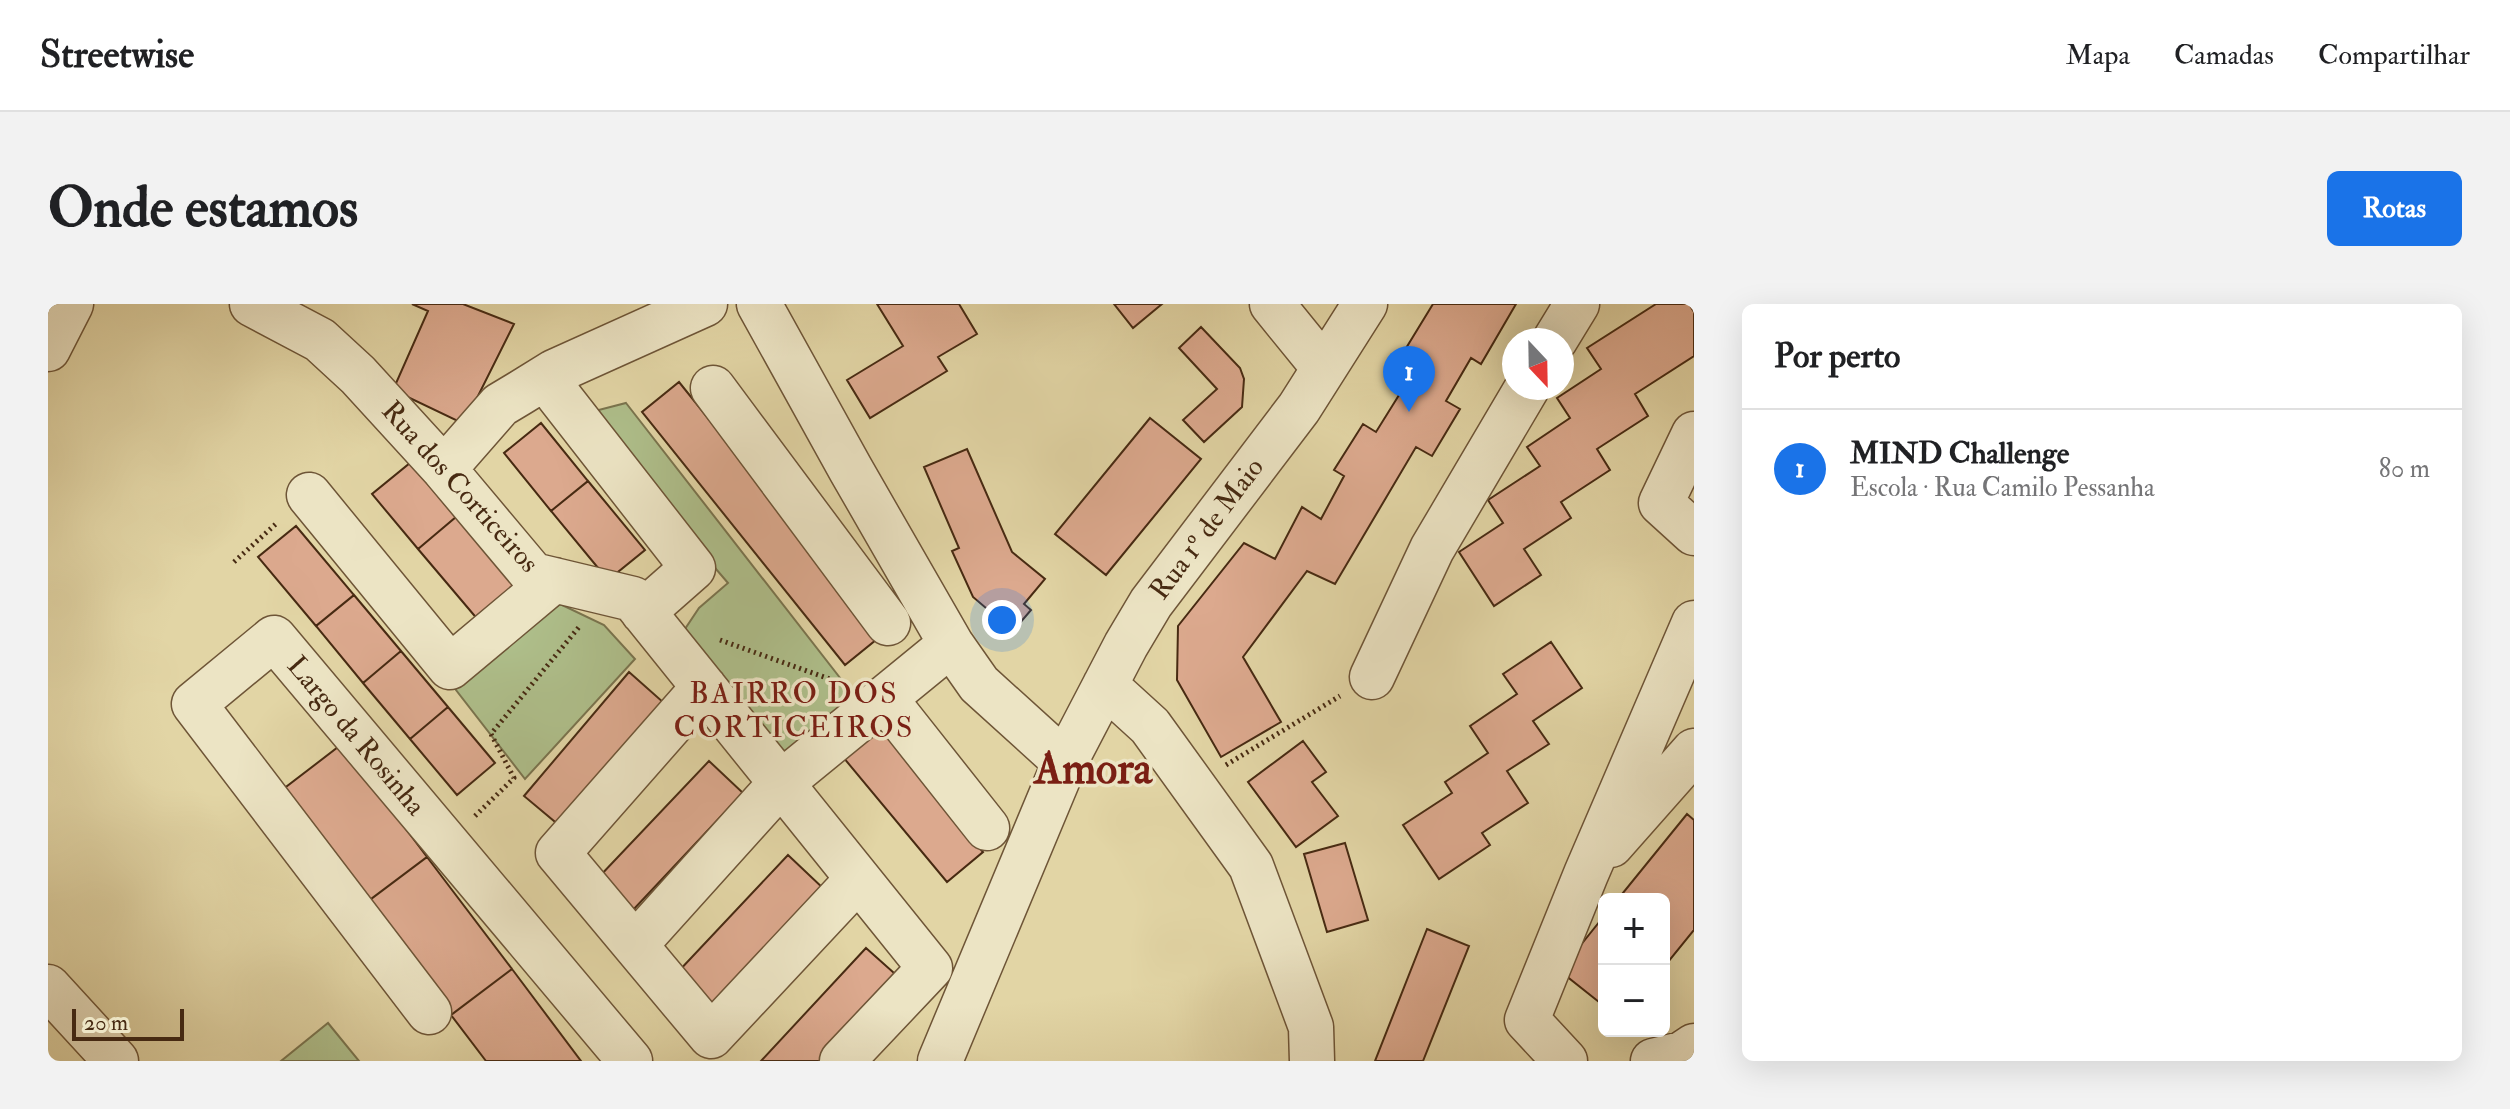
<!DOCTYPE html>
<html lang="pt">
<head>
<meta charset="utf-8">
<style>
	:root { --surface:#fff; --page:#f2f2f2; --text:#202124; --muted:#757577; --line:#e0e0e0; --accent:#1a73e8 }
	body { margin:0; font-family:"IM FELL Double Pica",serif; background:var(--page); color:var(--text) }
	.controls { position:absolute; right:24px; bottom:24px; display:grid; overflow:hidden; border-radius:12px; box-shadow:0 8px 32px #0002 }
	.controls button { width:72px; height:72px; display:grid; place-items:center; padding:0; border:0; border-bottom:2px solid var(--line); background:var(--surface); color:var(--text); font:40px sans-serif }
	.compass { position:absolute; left:1454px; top:24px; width:72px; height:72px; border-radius:50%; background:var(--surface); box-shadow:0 8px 32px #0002; rotate:158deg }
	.scale { position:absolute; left:24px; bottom:20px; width:112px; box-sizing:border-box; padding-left:8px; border:4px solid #472a12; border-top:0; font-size:22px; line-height:28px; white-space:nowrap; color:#472a12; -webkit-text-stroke:6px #ece4c4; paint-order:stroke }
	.you { position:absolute; left:954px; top:316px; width:28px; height:28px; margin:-20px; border:6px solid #fff; border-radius:50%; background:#1a73e8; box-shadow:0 0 0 12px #1a73e833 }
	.badge { display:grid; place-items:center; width:52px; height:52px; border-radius:50%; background:var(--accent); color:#fff; font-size:26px; font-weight:700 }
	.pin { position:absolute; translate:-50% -66px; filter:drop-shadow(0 2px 4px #0008) }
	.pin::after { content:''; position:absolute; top:42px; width:28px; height:24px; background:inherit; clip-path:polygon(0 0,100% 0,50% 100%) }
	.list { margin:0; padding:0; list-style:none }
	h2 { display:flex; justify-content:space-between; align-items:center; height:104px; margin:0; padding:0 32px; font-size:34px }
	h2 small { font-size:26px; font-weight:400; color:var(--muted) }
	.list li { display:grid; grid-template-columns:52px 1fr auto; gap:24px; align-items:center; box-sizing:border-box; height:120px; padding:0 32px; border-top:2px solid var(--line) }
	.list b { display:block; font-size:30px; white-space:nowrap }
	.list p { margin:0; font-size:26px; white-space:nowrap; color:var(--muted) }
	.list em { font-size:26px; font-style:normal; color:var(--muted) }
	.map { position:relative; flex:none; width:1646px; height:757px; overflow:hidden; border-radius:12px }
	header { display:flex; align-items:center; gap:48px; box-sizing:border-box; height:112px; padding:0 40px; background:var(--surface); border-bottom:2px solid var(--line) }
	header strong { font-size:38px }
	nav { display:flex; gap:44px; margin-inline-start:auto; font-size:28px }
	.intro { display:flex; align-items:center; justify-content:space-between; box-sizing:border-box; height:192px; padding:0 48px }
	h1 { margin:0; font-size:56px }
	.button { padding:20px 36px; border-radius:12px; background:var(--accent); color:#fff; font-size:28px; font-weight:700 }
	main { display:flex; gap:48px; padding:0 48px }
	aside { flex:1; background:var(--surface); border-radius:12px; box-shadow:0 8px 32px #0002 }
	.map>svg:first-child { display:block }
	.green { fill:#aebe8a; stroke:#7a744e; stroke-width:2 }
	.building { fill:#dca98e; stroke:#472a12; stroke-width:2 }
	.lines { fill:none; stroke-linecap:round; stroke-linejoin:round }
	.minor-casing { stroke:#6e5537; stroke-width:47 }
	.path { stroke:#472a12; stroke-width:5; stroke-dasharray:2 4; stroke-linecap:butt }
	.minor { stroke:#ece4c4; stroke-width:44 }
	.labels { text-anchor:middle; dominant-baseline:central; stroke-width:7; stroke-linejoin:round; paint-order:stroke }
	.street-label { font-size:28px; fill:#472a12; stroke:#ece4c4 }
	.neighbourhood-label { font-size:30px; letter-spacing:2px; fill:#7a1f14; stroke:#ece4c4 }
	.town-label { font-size:44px; font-weight:bold; fill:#7a1f14; stroke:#ece4c4 }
</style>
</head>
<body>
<header>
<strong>Streetwise</strong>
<nav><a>Mapa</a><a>Camadas</a><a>Compartilhar</a></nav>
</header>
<div class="intro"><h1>Onde estamos</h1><a class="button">Rotas</a></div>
<main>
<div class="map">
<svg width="1646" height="757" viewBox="0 0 1646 757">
	<rect width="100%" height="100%" fill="#e2d5a5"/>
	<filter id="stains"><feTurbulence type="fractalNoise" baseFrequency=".0025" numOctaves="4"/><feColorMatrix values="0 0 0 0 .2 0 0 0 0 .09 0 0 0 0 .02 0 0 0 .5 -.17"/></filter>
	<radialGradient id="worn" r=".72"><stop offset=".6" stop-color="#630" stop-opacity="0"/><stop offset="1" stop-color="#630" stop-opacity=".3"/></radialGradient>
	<path class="green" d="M 578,99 L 810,397 L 732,458 L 633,331 L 651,304 L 680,279 L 535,110 Z
		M 512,300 L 556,321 L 587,355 L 477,475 L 401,377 Z
		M 280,719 L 311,757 L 233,757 Z"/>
	<path class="building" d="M 364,0 L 415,0 L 466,20 L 416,120 L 345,86 L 380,7 Z
		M 829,0 L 911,0 L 929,30 L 890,53 L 899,67 L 822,114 L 799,76 L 855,42 Z
		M 1066,0 L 1114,0 L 1085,24 Z
		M 1385,0 L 1468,0 L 1433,60 L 1423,54 L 1398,97 L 1412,105 L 1384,152 L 1368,143 L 1287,280 L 1259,267 L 1195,353 L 1233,418 L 1173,453 L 1129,376 L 1130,322 L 1196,239 L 1227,255 L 1254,203 L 1273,215 L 1296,172 L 1286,166 L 1315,120 L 1328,128 L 1356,83 L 1341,72 Z
		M 1608,0 L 1641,0 L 1646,8 L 1646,52 L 1587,90 L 1600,112 L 1549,145 L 1562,166 L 1513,198 L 1523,214 L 1476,245 L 1493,271 L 1446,302 L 1411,248 L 1455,219 L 1440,196 L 1492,162 L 1479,143 L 1522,114 L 1509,94 L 1553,65 L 1539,44 Z
		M 1153,23 L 1192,64 L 1196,75 L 1194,103 L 1156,138 L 1135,116 L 1169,85 L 1131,44 Z
		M 631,78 L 834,331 L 797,361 L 594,108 Z
		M 1102,114 L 1153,155 L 1058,271 L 1007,230 Z
		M 493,119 L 540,177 L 503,207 L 456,149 Z
		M 919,145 L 964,248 L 997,275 L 976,300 L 983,306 L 965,327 L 925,293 L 904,247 L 911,244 L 876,163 Z
		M 362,159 L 408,213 L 370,245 L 324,190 Z
		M 540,177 L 597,246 L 560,276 L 503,207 Z
		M 408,213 L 469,284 L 431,317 L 370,245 Z
		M 248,222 L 306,291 L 268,322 L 210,253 Z
		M 306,291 L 353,347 L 315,379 L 268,322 Z
		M 1503,338 L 1534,384 L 1485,417 L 1501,440 L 1459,467 L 1480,499 L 1434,529 L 1442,541 L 1391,575 L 1355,521 L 1404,489 L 1397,478 L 1440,449 L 1422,422 L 1469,390 L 1455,370 Z
		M 353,347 L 400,403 L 362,435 L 315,379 Z
		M 581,368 L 616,399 L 512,522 L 476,492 Z
		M 400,403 L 447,459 L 409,491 L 362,435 Z
		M 831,423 L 935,548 L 899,578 L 795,453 Z
		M 1255,437 L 1278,468 L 1264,478 L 1290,512 L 1248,543 L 1200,478 Z
		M 294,440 L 379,553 L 319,598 L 234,486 Z
		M 661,457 L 695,489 L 585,606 L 550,574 Z
		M 1639,510 L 1646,516 L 1646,626 L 1616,663 L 1616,595 L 1570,595 Z
		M 1297,539 L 1320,616 L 1279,628 L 1256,550 Z
		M 740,551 L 777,586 L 665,705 L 628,670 Z
		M 379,553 L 464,665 L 403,711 L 319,598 Z
		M 1556,612 L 1556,702 L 1512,667 Z
		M 1379,625 L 1421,642 L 1375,757 L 1327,757 Z
		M 818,644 L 855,677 L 780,757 L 713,757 Z
		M 464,665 L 533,757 L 438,757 L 403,711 Z"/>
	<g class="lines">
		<defs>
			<path id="minor" d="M 204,0 L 272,36 L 310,71 L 396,165 L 485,271 L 585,295 L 882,664 L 794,757
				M 711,0 L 803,166 L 903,340 L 931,380 L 1017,458
				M 1224,0 L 1276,64
				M 1507,36 L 1529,0
				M 0,45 L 23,0
				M 506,68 L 510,91 L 645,264 L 595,308
				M 665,84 L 840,319
				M 1646,130 L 1613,199 L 1646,229
				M 396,165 L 452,101 L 472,89 L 506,68 L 657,0
				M 261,191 L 402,363 L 506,276
				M 1324,373 L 1384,245 L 1479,84
				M 1057,381 L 1102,422 L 1203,562 L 1263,723 L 1264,757
				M 656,383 L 510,549 L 663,732 L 810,575
				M 837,395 L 939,524
				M 1563,541 L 1646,447
				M 587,641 L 733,479 L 903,340
				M 0,683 L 68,757
				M 381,708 L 146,400 L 226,334 L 582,757
				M 892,757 L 1017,458 L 1078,341 L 1103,299 L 1251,104 L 1317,0
				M 1517,757 L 1479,716 L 1538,570 L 1646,319
				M 1605,757 L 1634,750 L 1646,742"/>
		</defs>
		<use href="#minor" class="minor-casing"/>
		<path class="path" d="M 186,258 L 230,218
			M 672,336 L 790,378
			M 1178,461 L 1292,392
			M 427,512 L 466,474 L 443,430 L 531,323"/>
		<use href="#minor" class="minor"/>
	</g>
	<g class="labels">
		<g class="street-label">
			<text transform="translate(412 183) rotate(48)">Rua dos Corticeiros</text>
			<text transform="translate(1159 225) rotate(-53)">Rua 1º de Maio</text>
			<text transform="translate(308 432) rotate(50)">Largo da Rosinha</text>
		</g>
		<g class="neighbourhood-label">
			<text x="746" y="389">BAIRRO DOS<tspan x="746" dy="34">CORTICEIROS</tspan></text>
		</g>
		<g class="town-label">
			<text x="1045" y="465">Amora</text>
		</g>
	</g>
	<rect width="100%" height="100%" filter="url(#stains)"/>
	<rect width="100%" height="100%" fill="url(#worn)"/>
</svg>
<div class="controls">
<button>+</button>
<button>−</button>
</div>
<svg class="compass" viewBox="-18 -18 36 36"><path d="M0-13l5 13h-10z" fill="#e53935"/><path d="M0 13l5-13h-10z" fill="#757577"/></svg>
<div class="scale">20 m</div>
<div class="you"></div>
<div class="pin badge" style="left:1361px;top:108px">1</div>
</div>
<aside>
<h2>Por perto<small></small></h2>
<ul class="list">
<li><span class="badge">1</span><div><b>MIND Challenge</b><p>Escola · Rua Camilo Pessanha</p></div><em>80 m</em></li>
</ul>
</aside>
</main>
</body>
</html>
